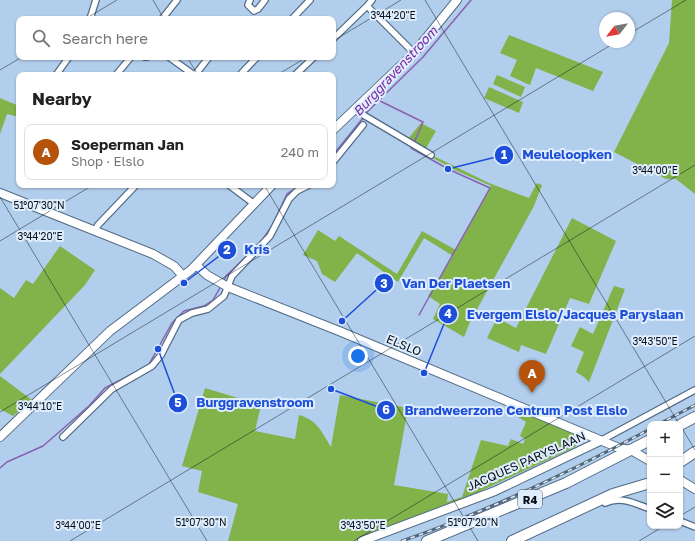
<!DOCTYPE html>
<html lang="en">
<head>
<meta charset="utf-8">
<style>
	:root { --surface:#fff; --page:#f6f6f6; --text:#222; --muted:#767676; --line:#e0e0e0; --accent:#b45309 }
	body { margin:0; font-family:"Golos Text",sans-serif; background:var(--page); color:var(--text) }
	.controls { position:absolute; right:12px; bottom:12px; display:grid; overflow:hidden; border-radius:8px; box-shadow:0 1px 3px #0004 }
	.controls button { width:36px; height:36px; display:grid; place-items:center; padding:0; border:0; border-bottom:1px solid var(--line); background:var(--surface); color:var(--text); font:20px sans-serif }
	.compass { position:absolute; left:599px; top:12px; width:36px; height:36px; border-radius:50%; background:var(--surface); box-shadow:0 1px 3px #0004; rotate:239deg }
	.you { position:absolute; left:358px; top:356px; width:14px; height:14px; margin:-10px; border:3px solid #fff; border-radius:50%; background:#1a73e8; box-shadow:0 0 0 6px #1a73e833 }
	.badge { display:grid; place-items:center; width:26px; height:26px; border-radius:50%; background:var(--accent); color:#fff; font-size:13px; font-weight:700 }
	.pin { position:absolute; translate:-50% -33px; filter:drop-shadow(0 1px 2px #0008) }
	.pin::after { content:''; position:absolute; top:21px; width:14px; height:12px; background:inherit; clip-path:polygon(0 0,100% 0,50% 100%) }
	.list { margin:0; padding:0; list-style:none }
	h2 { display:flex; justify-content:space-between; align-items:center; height:52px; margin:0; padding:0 16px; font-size:17px }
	h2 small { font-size:13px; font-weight:400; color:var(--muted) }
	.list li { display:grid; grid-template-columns:26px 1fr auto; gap:12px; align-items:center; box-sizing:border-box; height:56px; margin:0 8px 8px; padding:0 8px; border:1px solid var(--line); border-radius:8px }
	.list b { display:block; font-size:15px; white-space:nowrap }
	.list p { margin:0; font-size:13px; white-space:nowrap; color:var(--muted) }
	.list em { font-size:13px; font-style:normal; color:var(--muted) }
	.icon { flex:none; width:22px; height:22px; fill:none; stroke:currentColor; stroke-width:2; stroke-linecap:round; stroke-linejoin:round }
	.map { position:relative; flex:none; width:695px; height:541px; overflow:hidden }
	.search { position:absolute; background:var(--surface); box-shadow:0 1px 3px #0004; left:16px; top:16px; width:320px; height:44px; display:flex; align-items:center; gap:10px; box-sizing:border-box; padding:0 14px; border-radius:8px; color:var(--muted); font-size:15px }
	.panel { position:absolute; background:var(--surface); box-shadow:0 1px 3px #0004; left:16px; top:72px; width:320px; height:116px; border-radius:8px }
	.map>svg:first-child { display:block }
	.green { fill:#82b24a }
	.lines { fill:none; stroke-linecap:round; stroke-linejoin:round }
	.stream { stroke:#8961ae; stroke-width:1.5 }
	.street-casing { stroke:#526b86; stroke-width:8 }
	.secondary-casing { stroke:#526b86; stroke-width:10 }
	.highway-casing { stroke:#526b86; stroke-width:12 }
	.street { stroke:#fff; stroke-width:5.5 }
	.secondary { stroke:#fff; stroke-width:8 }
	.highway { stroke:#fff; stroke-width:10 }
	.rail-casing { stroke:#546679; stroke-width:3 }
	.rail { stroke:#dfedfd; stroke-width:1.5; stroke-dasharray:4.5; stroke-linecap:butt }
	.ticks { fill:none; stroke:#050e18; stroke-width:1; stroke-opacity:0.45 }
	.labels { text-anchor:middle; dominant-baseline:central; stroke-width:4; stroke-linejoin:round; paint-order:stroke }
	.shield { fill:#dfedfd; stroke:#46515d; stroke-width:1 }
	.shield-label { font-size:11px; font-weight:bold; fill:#050e18 }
	.street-label { font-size:12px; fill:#050e18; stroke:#dfedfd }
	.water-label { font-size:13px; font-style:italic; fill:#73239f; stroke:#dfedfd }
	.ticks-label { font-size:10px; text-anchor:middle; fill:#050e18; stroke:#dfedfd; stroke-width:4; stroke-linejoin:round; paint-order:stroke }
	.leader { fill:none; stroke:#1d4ed8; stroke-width:1.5 }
	.callout-dot { fill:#1d4ed8; stroke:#dfedfd; stroke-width:1.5 }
	.mark-label { font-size:12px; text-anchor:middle; font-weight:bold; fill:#fff }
	.callout-label { font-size:13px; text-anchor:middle; font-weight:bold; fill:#1d4ed8; stroke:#dfedfd; stroke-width:4; stroke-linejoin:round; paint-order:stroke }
</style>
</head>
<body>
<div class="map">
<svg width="695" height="541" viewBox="0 0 695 541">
	<rect width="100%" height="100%" fill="#b1ceec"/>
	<path class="green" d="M 672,0 L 695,0 L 695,194 L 676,179 L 666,179 L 614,152 L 669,43 Z
		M 509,35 L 603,72 L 593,91 L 536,68 L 530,85 L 510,76 L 517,60 L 500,53 Z
		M 497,75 L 525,87 L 521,97 L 493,84 Z
		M 489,87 L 523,102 L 519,113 L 484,98 Z
		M 0,98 L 19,106 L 19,117 L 7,114 L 0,134 Z
		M 421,123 L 436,131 L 425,150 L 407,140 Z
		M 405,142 L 489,183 L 529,198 L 537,183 L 542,185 L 534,206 L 470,322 L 464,337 L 433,319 L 440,304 L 428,296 L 453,256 L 424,238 L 398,282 L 357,253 L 335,282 L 322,274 L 317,261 L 303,255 L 318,230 L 335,241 L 339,236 L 397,274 L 422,231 L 456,250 L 491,186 L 455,170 L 405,143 Z
		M 572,218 L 616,241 L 589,304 L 570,298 L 546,354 L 521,345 L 519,352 L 487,338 L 497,318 L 516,328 Z
		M 60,246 L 95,270 L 85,285 L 0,374 L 0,288 L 14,298 L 26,280 L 33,284 Z
		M 614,286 L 625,289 L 589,382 L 584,377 L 576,372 L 584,352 L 571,346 L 580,327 L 593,334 Z
		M 0,376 L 32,400 L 13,416 L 0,409 Z
		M 205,388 L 261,405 L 255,431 L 295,439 L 299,415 C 317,420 322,432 331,447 L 340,395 L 408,408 L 394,485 L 448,494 L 447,502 L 462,497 L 481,440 L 508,446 L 511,439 L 523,444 L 525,439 L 520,436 L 526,422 L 513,414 L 516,408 L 574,434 L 579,437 L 579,441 L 575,447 L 474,494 L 475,497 L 354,541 L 228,541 L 238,504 L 198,492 L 202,471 L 182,466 Z"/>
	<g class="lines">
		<path class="stream" d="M 378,100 L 423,122 L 414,143
			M 365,114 L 423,57 L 471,0
			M 412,146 L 411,148 L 448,169 L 490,188 L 419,315
			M 333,155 L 363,118
			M 260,243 L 272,226 L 287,194 L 301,185
			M 224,280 L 226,276 L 256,247
			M 148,366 L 172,323 L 184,311 L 204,306 L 213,300 L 221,286
			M 0,468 L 7,462 L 43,446 L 89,406 L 105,388 L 134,373"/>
		<defs>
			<path id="street" d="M 250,0 L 248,5 L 254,11 L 258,9 L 265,0
				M 372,0 L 367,6 L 414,53
				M 90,19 L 96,0
				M 162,19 L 177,0
				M 292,19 L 310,0
				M 333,39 L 367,6
				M 145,57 L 147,57
				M 169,57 L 194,75
				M 56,75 L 69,57
				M 116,75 L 131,57
				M 195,75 L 209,57
				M 240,75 L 257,57
				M 295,75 L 314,57
				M 355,110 L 431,155
				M 333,162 L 363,125
				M 229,185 L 253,203
				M 95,230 L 98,225 L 136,185
				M 63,437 L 112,389 L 152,366 L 161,355 L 179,320 L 192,313 L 208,309 L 224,296 L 232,276 L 270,236 L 289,199 L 297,191 L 309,185
				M 600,441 L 695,390
				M 605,503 C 621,496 634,503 650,509
				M 680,521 L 695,527"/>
			<path id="secondary" d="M 333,130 L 414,53 L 457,0
				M 0,193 L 153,254 L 174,266 L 183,276
				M 196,265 L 207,275 L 228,287 L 339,331 L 619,448 L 631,450 L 650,461
				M 0,437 L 110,331 L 191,270 L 272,185
				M 680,480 L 695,489
				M 362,541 L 495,491 L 600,441"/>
			<path id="highway" d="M 680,425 L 695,417
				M 680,462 L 695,452
				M 427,541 L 566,483 L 650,440
				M 512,541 L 613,494 L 650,483"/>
		</defs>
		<use href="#street" class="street-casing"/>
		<use href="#secondary" class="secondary-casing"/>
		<use href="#highway" class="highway-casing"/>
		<use href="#street" class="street"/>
		<use href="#secondary" class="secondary"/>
		<use href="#highway" class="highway"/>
		<defs>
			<path id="rail" d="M 659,424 L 695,405
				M 402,541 C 488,511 570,472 650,429"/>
		</defs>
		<use href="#rail" class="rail-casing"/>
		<use href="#rail" class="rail"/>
	</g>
	<path class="ticks" d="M 153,0 L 164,19M 425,0 L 679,424M 85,19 L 117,0M 629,34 L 686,0M 333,41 L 401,0M 187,57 L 198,75M 0,70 L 22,57M 277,75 L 307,57M 264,185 L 478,541M 0,197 L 207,541M 0,241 L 93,185M 0,412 L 616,42M 680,425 L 695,450M 680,516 L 695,507M 70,541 L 695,165M 354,541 L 695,336M 639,541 L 664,526"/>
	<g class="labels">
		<rect class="shield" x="518" y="490" width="24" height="18" rx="3"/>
		<g class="shield-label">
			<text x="530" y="499">R4</text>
		</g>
		<g class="street-label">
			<text transform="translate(404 345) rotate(23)">ELSLO</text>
			<text transform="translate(526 461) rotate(-24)">JACQUES PARYSLAAN</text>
		</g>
		<g class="water-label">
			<text transform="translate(395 71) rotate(-47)">Burggravenstroom</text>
		</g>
	</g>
	<g class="ticks-label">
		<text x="393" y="19">3°44'20"E</text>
		<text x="655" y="174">3°44'00"E</text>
		<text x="39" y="209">51°07'30"N</text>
		<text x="40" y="240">3°44'20"E</text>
		<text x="655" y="345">3°43'50"E</text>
		<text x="40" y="410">3°44'10"E</text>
		<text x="201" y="526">51°07'30"N</text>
		<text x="473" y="526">51°07'20"N</text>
		<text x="78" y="529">3°44'00"E</text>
		<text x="363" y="529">3°43'50"E</text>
	</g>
	<path class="leader" d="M448 169L504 155M184 283L227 250M342 321L384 283M424 373L448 314M158 349L178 403M331 389L386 410"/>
	<g class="callout-dot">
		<circle cx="448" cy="169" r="4"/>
		<circle cx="184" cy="283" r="4"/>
		<circle cx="342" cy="321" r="4"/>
		<circle cx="424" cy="373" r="4"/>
		<circle cx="158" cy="349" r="4"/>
		<circle cx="331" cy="389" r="4"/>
		<circle cx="504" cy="155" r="10"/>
		<circle cx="227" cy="250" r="10"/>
		<circle cx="384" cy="283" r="10"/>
		<circle cx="448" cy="314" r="10"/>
		<circle cx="178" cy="403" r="10"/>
		<circle cx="386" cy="410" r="10"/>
	</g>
	<g class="mark-label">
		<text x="504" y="159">1</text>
		<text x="227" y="254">2</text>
		<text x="384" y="288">3</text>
		<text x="448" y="318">4</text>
		<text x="178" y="407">5</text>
		<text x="386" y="414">6</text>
	</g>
	<g class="callout-label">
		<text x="567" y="159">Meuleloopken</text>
		<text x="257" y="254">Kris</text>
		<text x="456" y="288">Van Der Plaetsen</text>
		<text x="575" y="319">Evergem Elslo/Jacques Paryslaan</text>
		<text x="255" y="407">Burggravenstroom</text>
		<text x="516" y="415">Brandweerzone Centrum Post Elslo</text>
	</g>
</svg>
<div class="controls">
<button>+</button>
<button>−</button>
<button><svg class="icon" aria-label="layers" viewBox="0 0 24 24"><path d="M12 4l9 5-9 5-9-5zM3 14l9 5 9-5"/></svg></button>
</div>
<svg class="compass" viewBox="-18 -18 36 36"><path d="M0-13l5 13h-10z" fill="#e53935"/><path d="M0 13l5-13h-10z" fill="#767676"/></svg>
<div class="you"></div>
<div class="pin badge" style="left:532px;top:393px">A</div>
<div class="search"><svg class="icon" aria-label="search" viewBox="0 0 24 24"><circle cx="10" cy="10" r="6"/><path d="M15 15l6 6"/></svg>Search here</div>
<section class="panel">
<h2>Nearby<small></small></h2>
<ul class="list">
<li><span class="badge">A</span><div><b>Soeperman Jan</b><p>Shop · Elslo</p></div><em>240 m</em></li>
</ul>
</section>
</div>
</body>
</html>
